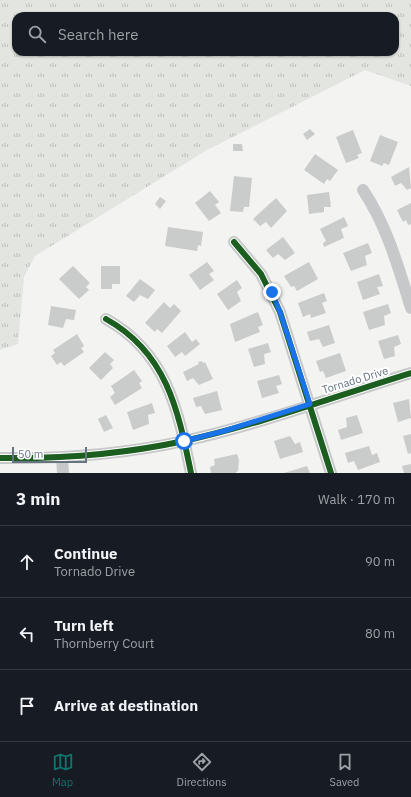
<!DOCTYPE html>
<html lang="en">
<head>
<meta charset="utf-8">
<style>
	:root { --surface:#171b24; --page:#242831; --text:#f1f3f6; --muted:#9ea1a6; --line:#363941; --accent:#0f766e }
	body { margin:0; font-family:"IBM Plex Sans",sans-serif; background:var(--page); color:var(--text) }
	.scale { position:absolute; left:12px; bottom:10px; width:75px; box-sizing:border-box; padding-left:4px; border:2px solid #65747f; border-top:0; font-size:11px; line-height:14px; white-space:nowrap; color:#65747f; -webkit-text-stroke:3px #fff; paint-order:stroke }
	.stop { position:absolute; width:12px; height:12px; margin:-9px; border:3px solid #1a73e8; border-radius:50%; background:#fff }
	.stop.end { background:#1a73e8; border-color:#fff; box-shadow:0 1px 4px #0008 }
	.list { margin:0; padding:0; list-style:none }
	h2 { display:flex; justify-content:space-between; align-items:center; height:52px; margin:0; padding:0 16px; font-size:17px }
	h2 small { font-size:13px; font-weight:400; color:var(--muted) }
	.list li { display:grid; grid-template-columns:26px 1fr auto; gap:12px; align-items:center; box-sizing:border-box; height:72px; padding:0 16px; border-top:1px solid var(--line) }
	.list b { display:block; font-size:15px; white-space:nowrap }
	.list p { margin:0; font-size:13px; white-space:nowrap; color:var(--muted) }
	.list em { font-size:13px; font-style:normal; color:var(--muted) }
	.icon { flex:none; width:22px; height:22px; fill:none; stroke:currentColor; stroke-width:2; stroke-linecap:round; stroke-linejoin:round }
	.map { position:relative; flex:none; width:411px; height:473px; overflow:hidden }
	.search { position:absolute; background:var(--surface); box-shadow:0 1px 3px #0004; left:12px; right:12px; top:12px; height:44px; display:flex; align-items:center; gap:10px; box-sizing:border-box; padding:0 14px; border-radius:12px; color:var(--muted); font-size:15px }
	.sheet { height:268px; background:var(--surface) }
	nav { display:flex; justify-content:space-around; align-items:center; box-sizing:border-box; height:56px; border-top:1px solid var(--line); background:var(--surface); font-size:11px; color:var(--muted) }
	nav a { display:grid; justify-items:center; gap:2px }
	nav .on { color:var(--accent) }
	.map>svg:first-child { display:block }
	.grass { fill:url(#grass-tufts); fill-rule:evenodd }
	.building { fill:#cacbcb }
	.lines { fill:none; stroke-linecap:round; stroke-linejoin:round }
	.minor { stroke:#c7c8c9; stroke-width:12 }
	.cycleway-casing { stroke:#fff; stroke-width:8 }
	.cycleway { stroke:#1b5e20; stroke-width:6 }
	.route { stroke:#1a73e8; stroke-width:5 }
	.labels { text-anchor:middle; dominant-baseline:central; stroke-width:4; stroke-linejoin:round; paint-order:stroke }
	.street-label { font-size:11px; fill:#65747f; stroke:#fff }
</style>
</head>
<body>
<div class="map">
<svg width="411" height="473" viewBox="0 0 411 473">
	<defs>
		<pattern id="grass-tufts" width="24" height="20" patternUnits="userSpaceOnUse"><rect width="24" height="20" fill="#e2e5e0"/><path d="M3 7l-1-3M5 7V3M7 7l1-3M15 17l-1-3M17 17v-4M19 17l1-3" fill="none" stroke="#bbbebb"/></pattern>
	</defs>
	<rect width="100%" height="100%" fill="#f3f3f1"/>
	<path class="grass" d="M 0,0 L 411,0 L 411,86 L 365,70 L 207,150 L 35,256 L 24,277 L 18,344 L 0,350 ZM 16,16 L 395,16 L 395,52 L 16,52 Z"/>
	<path class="building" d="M 310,129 L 315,134 L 307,140 L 303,134 Z
		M 353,130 L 362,153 L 357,155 L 359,158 L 346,163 L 336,137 Z
		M 380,135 L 398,142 L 389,165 L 384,163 L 382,166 L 370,161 Z
		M 233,144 L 242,144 L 243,151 L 233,151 Z
		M 315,154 L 338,170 L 330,181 L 327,179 L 324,184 L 304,170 Z
		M 409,167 L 411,188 L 407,190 L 401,183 L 395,186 L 391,177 Z
		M 234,176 L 252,178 L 249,207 L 244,207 L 243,212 L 230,211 Z
		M 210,191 L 219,202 L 215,205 L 221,213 L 209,221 L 195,203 Z
		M 329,192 L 331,207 L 324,207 L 324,212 L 309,214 L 307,195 Z
		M 160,197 L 166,201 L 160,209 L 155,204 Z
		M 276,198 L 287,211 L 271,228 L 266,222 L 260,226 L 253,219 Z
		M 411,203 L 411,224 L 408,225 L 406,220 L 403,222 L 397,210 Z
		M 344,217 L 348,226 L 341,229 L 344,238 L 324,247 L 323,243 L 326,241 L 320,229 Z
		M 168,227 L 203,232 L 201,246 L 198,245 L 197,251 L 165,246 Z
		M 283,237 L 295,253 L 285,260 L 278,254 L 273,258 L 266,250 Z
		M 368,243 L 372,253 L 365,256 L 367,265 L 351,271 L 343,253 Z
		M 207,262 L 214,271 L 209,274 L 214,280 L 200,290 L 189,275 Z
		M 309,262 L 318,279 L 297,291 L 294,286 L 291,287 L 284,276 Z
		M 73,266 L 90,283 L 86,287 L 89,290 L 79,299 L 59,279 Z
		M 101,266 L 120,266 L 120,284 L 112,284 L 112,289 L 101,289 Z
		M 379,274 L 383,286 L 377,287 L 380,294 L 363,300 L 357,282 Z
		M 140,279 L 155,290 L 148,299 L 140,295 L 134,302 L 126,296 Z
		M 237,280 L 242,288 L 237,292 L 241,301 L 228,310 L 217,294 Z
		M 324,293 L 327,301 L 322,303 L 326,313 L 311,318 L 310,314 L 303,317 L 298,303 Z
		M 164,302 L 170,308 L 174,304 L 181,311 L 162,333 L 157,329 L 155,332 L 145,323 Z
		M 388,304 L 391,313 L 384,316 L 385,325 L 369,330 L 363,312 Z
		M 51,306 L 76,310 L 74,320 L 66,319 L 63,328 L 48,325 Z
		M 258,312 L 263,325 L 258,327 L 260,332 L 235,342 L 230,324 Z
		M 329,325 L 335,343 L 323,347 L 319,339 L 310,341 L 307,332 Z
		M 185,332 L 192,342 L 196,339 L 200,344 L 185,356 L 182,352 L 175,357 L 167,346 Z
		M 77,334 L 84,346 L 81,348 L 84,352 L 64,366 L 61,362 L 57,365 L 51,356 L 55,353 L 53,350 Z
		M 398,335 L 401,344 L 394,347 L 395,356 L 384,359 L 378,341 Z
		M 268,343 L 271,352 L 264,354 L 265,364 L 254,367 L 248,349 Z
		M 105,352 L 114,360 L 110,364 L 113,368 L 101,380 L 89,368 Z
		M 340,353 L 346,371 L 326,378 L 323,371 L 320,372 L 316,361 Z
		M 202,361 L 203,363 L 205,362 L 213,379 L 199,385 L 193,378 L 187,381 L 183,372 L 199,364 L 198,362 Z
		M 134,370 L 142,381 L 139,383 L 142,388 L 115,405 L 110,397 L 115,393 L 111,386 Z
		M 279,375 L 282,384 L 276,386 L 279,393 L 262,398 L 257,381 Z
		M 217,391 L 222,410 L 205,414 L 201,406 L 196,407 L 193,398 Z
		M 409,399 L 411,418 L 398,422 L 393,403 Z
		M 152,403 L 155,413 L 148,415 L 149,424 L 133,430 L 127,412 Z
		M 106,415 L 113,428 L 104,432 L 98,419 Z
		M 357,415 L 363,433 L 341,440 L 338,430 L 347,427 L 346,418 Z
		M 411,434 L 411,453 L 408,454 L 403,436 Z
		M 290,436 L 295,444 L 300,442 L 303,452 L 280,459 L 274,441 Z
		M 369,446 L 372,455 L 377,453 L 380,462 L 358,470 L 354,461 L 348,463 L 345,453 Z
		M 237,454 L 239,460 L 238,471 L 235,473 L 211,473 L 210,467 L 215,465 L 214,459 Z
		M 411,464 L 411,473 L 404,473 L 402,466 Z
		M 307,466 L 310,473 L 284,473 Z"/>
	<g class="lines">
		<path class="minor" d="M 363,190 C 387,226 398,266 411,308
			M 234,242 L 261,274 L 280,312 L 331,473
			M 106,319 C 167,353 178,410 191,473
			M 62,457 L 63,473
			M 0,458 C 62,459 124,454 184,441 C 261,424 336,396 411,373"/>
		<defs>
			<path id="cycleway" d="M 234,242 L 261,274 L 280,312 L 331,473
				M 106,319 C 167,353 178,410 191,473
				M 0,458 C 62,459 124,454 184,441 C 261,424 336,396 411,373"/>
		</defs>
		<use href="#cycleway" class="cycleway-casing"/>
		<use href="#cycleway" class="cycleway"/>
	</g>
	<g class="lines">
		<path class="route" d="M 184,441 L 224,431 L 310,404 L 280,312 L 272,292"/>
	</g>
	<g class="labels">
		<g class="street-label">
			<text transform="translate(355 380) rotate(-17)">Tornado Drive</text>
		</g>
	</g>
</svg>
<div class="scale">50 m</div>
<div class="stop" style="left:184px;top:441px"></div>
<div class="stop end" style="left:272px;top:292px"></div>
<div class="search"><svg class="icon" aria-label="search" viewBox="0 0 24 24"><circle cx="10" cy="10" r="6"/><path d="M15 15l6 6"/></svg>Search here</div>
</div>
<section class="sheet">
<h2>3 min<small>Walk · 170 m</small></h2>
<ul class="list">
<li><svg class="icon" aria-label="ahead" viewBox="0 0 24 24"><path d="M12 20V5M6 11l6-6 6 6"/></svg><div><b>Continue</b><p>Tornado Drive</p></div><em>90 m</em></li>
<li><svg class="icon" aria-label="left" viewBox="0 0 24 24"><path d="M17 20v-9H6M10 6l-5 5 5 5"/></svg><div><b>Turn left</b><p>Thornberry Court</p></div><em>80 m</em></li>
<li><svg class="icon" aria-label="arrive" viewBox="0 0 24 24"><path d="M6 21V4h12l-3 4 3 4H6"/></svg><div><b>Arrive at destination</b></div></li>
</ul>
</section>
<nav>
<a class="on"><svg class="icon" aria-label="map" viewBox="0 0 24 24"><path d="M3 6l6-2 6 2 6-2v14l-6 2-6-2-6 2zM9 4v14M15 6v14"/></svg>Map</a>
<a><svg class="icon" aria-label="directions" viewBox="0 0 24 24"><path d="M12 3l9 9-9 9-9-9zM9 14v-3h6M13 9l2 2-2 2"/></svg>Directions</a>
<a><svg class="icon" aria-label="saved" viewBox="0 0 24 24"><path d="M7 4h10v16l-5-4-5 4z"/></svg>Saved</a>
</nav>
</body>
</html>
